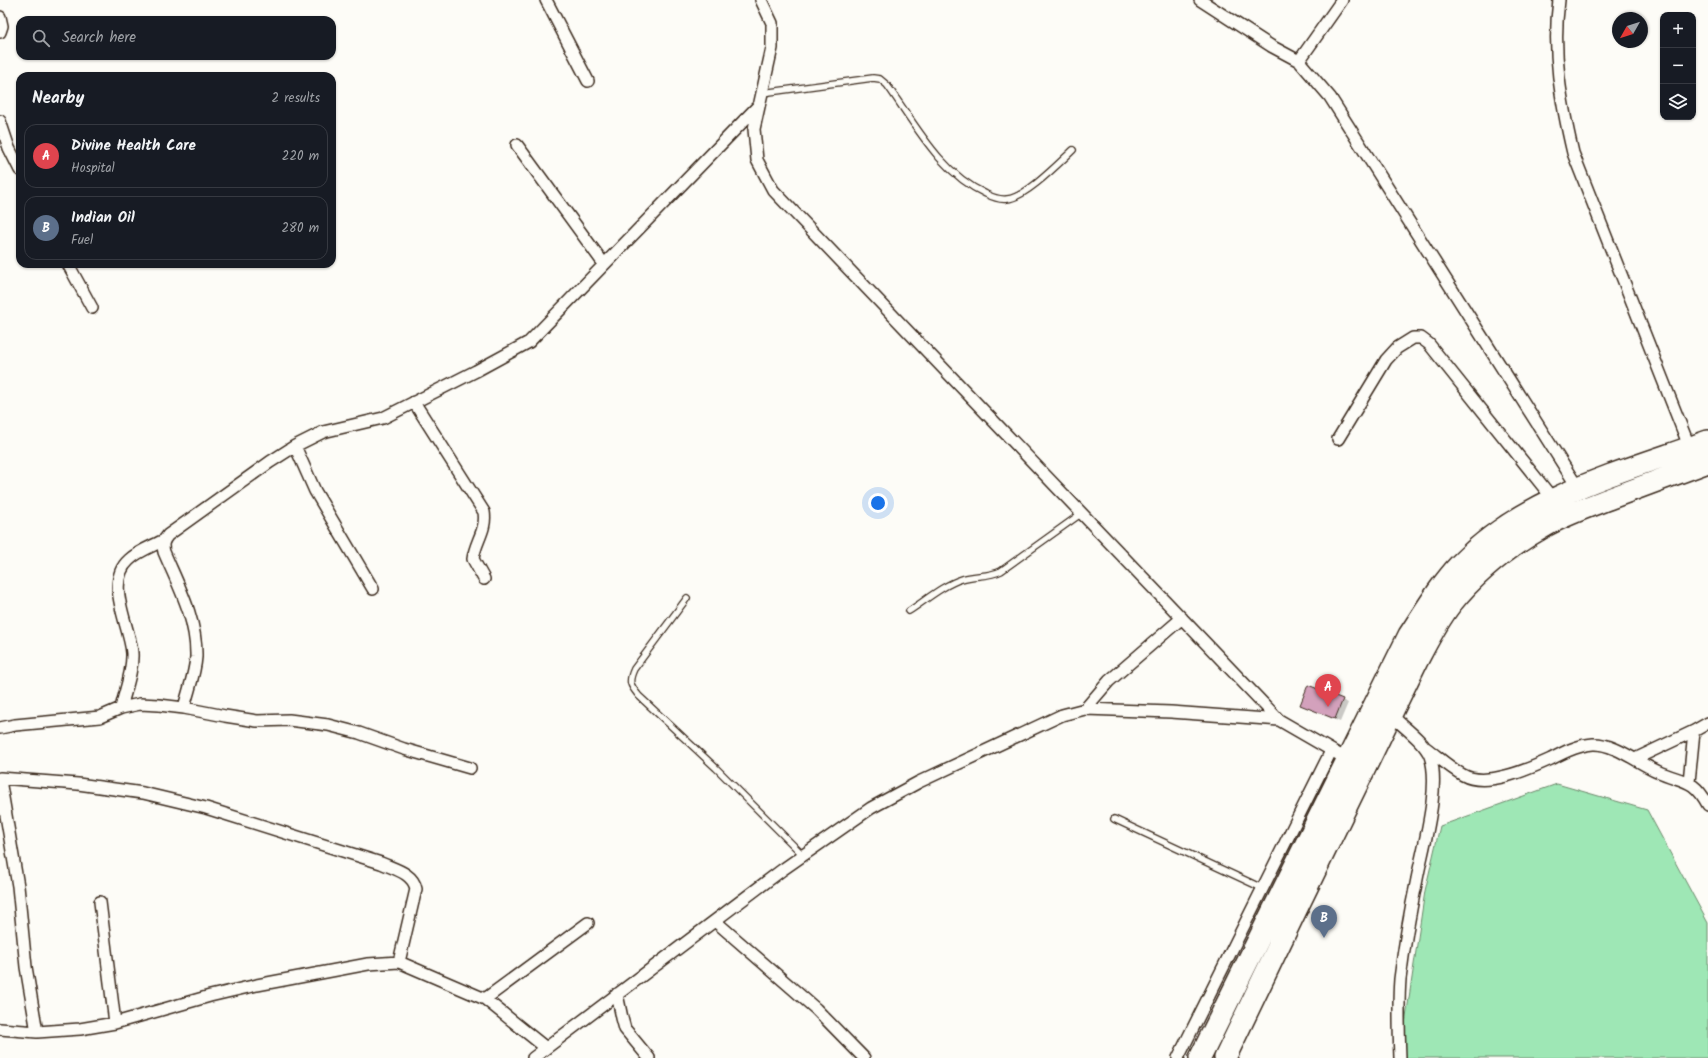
<!DOCTYPE html>
<html lang="en">
<head>
<meta charset="utf-8">
<style>
	:root { --surface:#171b24; --page:#242831; --text:#f1f3f6; --muted:#9ea1a6; --line:#363941; --accent:#c8321e }
	body { margin:0; font-family:Kalam,sans-serif; background:var(--page); color:var(--text) }
	.controls { position:absolute; right:12px; top:12px; display:grid; overflow:hidden; border-radius:8px; box-shadow:0 1px 3px #0004 }
	.controls button { width:36px; height:36px; display:grid; place-items:center; padding:0; border:0; border-bottom:1px solid var(--line); background:var(--surface); color:var(--text); font:20px sans-serif }
	.compass { position:absolute; left:1612px; top:12px; width:36px; height:36px; border-radius:50%; background:var(--surface); box-shadow:0 1px 3px #0004; rotate:231deg }
	.you { position:absolute; left:878px; top:503px; width:14px; height:14px; margin:-10px; border:3px solid #fff; border-radius:50%; background:#1a73e8; box-shadow:0 0 0 6px #1a73e833 }
	.badge { display:grid; place-items:center; width:26px; height:26px; border-radius:50%; background:var(--accent); color:#fff; font-size:13px; font-weight:700 }
	.pin { position:absolute; translate:-50% -33px; filter:drop-shadow(0 1px 2px #0008) }
	.pin::after { content:''; position:absolute; top:21px; width:14px; height:12px; background:inherit; clip-path:polygon(0 0,100% 0,50% 100%) }
	.list { margin:0; padding:0; list-style:none }
	h2 { display:flex; justify-content:space-between; align-items:center; height:52px; margin:0; padding:0 16px; font-size:17px }
	h2 small { font-size:13px; font-weight:400; color:var(--muted) }
	.list li { display:grid; grid-template-columns:26px 1fr auto; gap:12px; align-items:center; box-sizing:border-box; height:64px; margin:0 8px 8px; padding:0 8px; border:1px solid var(--line); border-radius:12px }
	.list b { display:block; font-size:15px; white-space:nowrap }
	.list p { margin:0; font-size:13px; white-space:nowrap; color:var(--muted) }
	.list em { font-size:13px; font-style:normal; color:var(--muted) }
	.icon { flex:none; width:22px; height:22px; fill:none; stroke:currentColor; stroke-width:2; stroke-linecap:round; stroke-linejoin:round }
	.map { position:relative; flex:none; width:1708px; height:1058px; overflow:hidden }
	.search { position:absolute; background:var(--surface); box-shadow:0 1px 3px #0004; left:16px; top:16px; width:320px; height:44px; display:flex; align-items:center; gap:10px; box-sizing:border-box; padding:0 14px; border-radius:12px; color:var(--muted); font-size:15px }
	.panel { position:absolute; background:var(--surface); box-shadow:0 1px 3px #0004; left:16px; top:72px; width:320px; height:196px; border-radius:12px }
	.map>svg:first-child { display:block }
	.green { fill:#9ee7b5; stroke:#6c886a }
	.shadow { fill:#0003 }
	.building { fill:#d3a1bc; stroke:#3b2a1e }
	.lines { fill:none; stroke-linecap:round; stroke-linejoin:round }
	.lane-casing { stroke:#3b2a1e; stroke-width:8 }
	.street-casing { stroke:#3b2a1e; stroke-width:14 }
	.highway-casing { stroke:#3b2a1e; stroke-width:24 }
	.lane { stroke:#fdfcf7; stroke-width:5.5 }
	.street { stroke:#fdfcf7; stroke-width:11 }
	.highway { stroke:#fdfcf7; stroke-width:21 }
</style>
</head>
<body>
<div class="map">
<svg width="1708" height="1058" viewBox="0 0 1708 1058">
	<rect width="100%" height="100%" fill="#fdfcf7"/>
	<filter id="ink" filterUnits="userSpaceOnUse"><feTurbulence type="fractalNoise" baseFrequency=".025" numOctaves="2"/><feDisplacementMap in="SourceGraphic" scale="8" xChannelSelector="R" yChannelSelector="G"/><feConvolveMatrix kernelMatrix="1 2 1 2 8 2 1 2 1" color-interpolation-filters="sRGB"/></filter>
	<g filter="url(#ink)">
		<path class="green" d="M 1557,784 L 1647,810 L 1708,923 L 1708,1058 L 1400,1058 L 1425,891 L 1440,826 Z"/>
		<path class="shadow" d="M 1342,700 L 1348,703 L 1340,722 L 1301,705 Z"/>
		<path class="building" d="M 1308,685 L 1343,699 L 1335,719 L 1300,705 Z"/>
		<g class="lines">
			<defs>
				<path id="lane" d="M 762,93 L 873,78 L 880,79 L 887,85 C 915,124 940,173 986,194 C 992,197 1000,200 1007,199 C 1025,198 1059,163 1073,150
					M 687,598 L 634,669 C 628,682 630,685 639,696 L 716,768 L 803,855
					M 909,611 C 926,600 943,585 962,579 C 975,575 989,577 1001,571 L 1082,513
					M 1114,819 L 1262,888"/>
				<path id="street" d="M 546,0 L 588,81
					M 761,0 L 772,23 L 772,48 L 754,129 L 757,160 L 773,190 L 1279,720 L 1350,761
					M 1200,0 L 1271,46 L 1299,61
					M 1342,0 L 1299,61 L 1330,97 L 1578,488
					M 1559,0 C 1552,52 1561,102 1573,153 L 1691,451
					M 0,17 L 2,26 L 0,32
					M 0,121 L 9,148 L 20,170
					M 517,145 L 604,264
					M 68,264 L 92,308
					M 414,402 L 484,512 C 487,530 475,542 473,559 L 484,579
					M 1338,439 L 1386,360 L 1397,348 L 1413,338 L 1421,338 L 1429,344 L 1553,499
					M 295,446 L 315,491 L 373,589
					M 121,708 C 125,691 133,671 132,653 C 130,626 104,582 129,560 C 138,551 153,546 164,540
					M 184,708 C 188,691 195,674 196,657 C 197,619 178,585 164,552 C 162,544 163,541 168,535 L 270,462 L 295,446 L 323,432 L 383,418 L 476,371 L 529,342 L 759,105
					M 1085,709 L 1109,681 L 1182,618
					M 1390,714 C 1402,726 1424,741 1430,756 C 1441,787 1423,847 1417,879 C 1410,912 1404,946 1400,979 C 1398,1005 1399,1032 1400,1058
					M 0,728 L 15,725 L 100,717 L 121,708 L 140,704 L 159,705 L 184,708 L 225,716 L 257,721 L 289,720 L 328,725 L 359,733 L 404,749 L 470,768
					M 1426,748 C 1438,757 1450,768 1463,775 C 1486,788 1529,769 1551,759 C 1564,752 1578,745 1593,744 C 1614,743 1638,763 1657,771 C 1683,783 1693,777 1708,805
					M 1635,759 L 1694,731 L 1708,723
					M 0,778 L 78,784 L 143,793 L 206,808 L 381,863 C 394,869 413,873 416,889 L 399,962
					M 0,780 L 18,886 L 26,967 L 37,1032
					M 1689,782 L 1694,731
					M 100,902 L 115,1023
					M 715,921 L 816,1009 L 864,1058
					M 617,994 L 622,1018 L 625,1029 L 649,1058
					M 485,999 L 588,923
					M 0,1029 L 37,1032 L 80,1029 L 115,1023 L 210,996 L 257,985 L 368,964 L 399,962 L 485,999 L 546,1048
					M 533,1058 L 782,870 L 871,808 L 919,782 L 1062,715 L 1085,709 L 1171,712 L 1279,720
					M 1178,1058 L 1331,751"/>
				<path id="highway" d="M 1200,1058 L 1409,635 C 1425,611 1440,585 1460,564 C 1526,496 1622,472 1708,441
					M 1225,1058 L 1298,906 L 1417,661 C 1427,642 1437,622 1451,604 C 1477,572 1511,545 1547,525 C 1567,514 1590,506 1611,498 C 1643,486 1676,474 1708,462"/>
			</defs>
			<use href="#lane" class="lane-casing"/>
			<use href="#street" class="street-casing"/>
			<use href="#highway" class="highway-casing"/>
			<use href="#lane" class="lane"/>
			<use href="#street" class="street"/>
			<use href="#highway" class="highway"/>
		</g>
	</g>
</svg>
<div class="controls">
<button>+</button>
<button>−</button>
<button><svg class="icon" aria-label="layers" viewBox="0 0 24 24"><path d="M12 4l9 5-9 5-9-5zM3 14l9 5 9-5"/></svg></button>
</div>
<svg class="compass" viewBox="-18 -18 36 36"><path d="M0-13l5 13h-10z" fill="#e53935"/><path d="M0 13l5-13h-10z" fill="#9ea1a6"/></svg>
<div class="you"></div>
<div class="pin badge" style="left:1328px;top:707px;background:#e0444e">A</div>
<div class="pin badge" style="left:1324px;top:938px;background:#5c6f8a">B</div>
<div class="search"><svg class="icon" aria-label="search" viewBox="0 0 24 24"><circle cx="10" cy="10" r="6"/><path d="M15 15l6 6"/></svg>Search here</div>
<section class="panel">
<h2>Nearby<small>2 results</small></h2>
<ul class="list">
<li><span class="badge" style="background:#e0444e">A</span><div><b>Divine Health Care</b><p>Hospital</p></div><em>220 m</em></li>
<li><span class="badge" style="background:#5c6f8a">B</span><div><b>Indian Oil</b><p>Fuel</p></div><em>280 m</em></li>
</ul>
</section>
</div>
</body>
</html>
